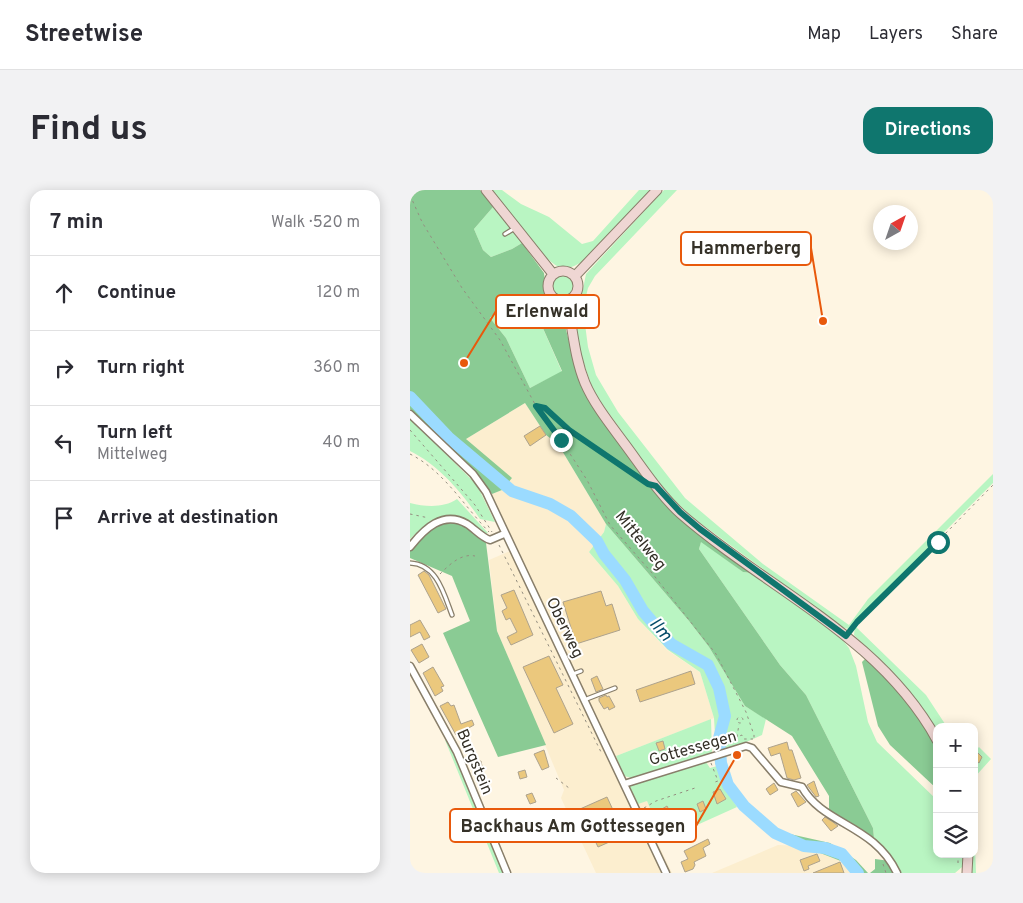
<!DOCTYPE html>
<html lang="en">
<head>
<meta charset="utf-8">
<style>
	:root { --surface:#fff; --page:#f2f2f3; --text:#2b2b33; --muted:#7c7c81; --line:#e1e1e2; --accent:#0f766e }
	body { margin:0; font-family:Overpass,sans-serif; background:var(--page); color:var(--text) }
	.controls { position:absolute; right:15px; bottom:15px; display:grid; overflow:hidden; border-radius:10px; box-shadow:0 2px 12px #0003 }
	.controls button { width:45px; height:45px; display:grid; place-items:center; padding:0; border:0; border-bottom:1px solid var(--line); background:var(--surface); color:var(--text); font:25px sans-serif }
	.compass { position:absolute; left:463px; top:15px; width:45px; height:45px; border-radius:50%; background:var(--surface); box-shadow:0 2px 12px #0003; rotate:40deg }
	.stop { position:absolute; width:15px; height:15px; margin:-11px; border:4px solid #0f766e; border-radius:50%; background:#fff }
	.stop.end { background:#0f766e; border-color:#fff; box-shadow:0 1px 5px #0008 }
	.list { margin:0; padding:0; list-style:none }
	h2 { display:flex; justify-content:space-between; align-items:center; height:65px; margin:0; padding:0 20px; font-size:21px }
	h2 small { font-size:16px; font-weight:400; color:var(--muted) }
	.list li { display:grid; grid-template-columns:32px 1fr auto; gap:15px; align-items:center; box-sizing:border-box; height:75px; padding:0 20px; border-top:1px solid var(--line) }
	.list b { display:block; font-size:19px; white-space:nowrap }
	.list p { margin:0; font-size:16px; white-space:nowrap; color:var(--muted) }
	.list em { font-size:16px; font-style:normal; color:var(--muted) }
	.icon { flex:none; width:28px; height:28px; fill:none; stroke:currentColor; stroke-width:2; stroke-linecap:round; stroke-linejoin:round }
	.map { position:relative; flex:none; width:583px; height:683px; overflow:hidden; border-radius:15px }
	header { display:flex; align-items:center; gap:30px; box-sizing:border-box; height:70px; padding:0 25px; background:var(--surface); border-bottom:1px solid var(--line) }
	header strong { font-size:24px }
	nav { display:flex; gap:28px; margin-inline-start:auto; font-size:18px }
	.intro { display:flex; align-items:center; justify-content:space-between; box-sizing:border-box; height:120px; padding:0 30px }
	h1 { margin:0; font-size:35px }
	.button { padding:12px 22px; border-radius:15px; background:var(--accent); color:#fff; font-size:18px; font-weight:700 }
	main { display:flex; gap:30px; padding:0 30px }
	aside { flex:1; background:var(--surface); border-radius:15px; box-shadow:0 2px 12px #0003 }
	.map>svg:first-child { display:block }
	.built { fill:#fceecf }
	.green { fill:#b9f5c2 }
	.forest { fill:#8acb94; fill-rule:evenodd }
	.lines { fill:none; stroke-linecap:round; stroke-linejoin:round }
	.river { stroke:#9bdbff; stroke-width:12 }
	.building { fill:#ebc87d; stroke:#ada28d }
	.service-casing { stroke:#887e6a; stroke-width:5.5 }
	.minor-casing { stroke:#887e6a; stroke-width:9 }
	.secondary-casing { stroke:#887e6a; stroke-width:11 }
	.path { stroke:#948e80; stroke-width:1; stroke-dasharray:2.5 4; stroke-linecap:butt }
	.service { stroke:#fff; stroke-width:3 }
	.minor { stroke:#fff; stroke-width:6 }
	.secondary { stroke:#efd6d3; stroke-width:9 }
	.route { stroke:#0f766e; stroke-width:6 }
	.labels { text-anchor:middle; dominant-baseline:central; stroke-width:4; stroke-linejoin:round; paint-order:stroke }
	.street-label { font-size:16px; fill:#353128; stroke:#fff }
	.water-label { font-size:18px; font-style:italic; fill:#074d6a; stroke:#fff }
	.leader { fill:none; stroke:#e8590c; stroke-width:2 }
	.callout-dot { fill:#e8590c; stroke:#fff; stroke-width:2 }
	.callout { fill:#fff; stroke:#e8590c; stroke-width:2 }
	.callout-label { font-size:18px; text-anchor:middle; font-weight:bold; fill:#353128 }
</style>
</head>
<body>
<header>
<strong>Streetwise</strong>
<nav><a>Map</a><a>Layers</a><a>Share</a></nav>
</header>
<div class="intro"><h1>Find us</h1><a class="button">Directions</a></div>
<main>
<aside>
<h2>7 min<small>Walk · 520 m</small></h2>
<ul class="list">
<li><svg class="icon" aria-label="ahead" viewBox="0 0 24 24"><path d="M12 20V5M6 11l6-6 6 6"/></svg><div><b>Continue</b></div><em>120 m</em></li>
<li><svg class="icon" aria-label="right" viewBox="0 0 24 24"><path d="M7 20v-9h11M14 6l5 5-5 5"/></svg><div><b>Turn right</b></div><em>360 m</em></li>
<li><svg class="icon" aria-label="left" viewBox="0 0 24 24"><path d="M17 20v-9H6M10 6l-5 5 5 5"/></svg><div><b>Turn left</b><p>Mittelweg</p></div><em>40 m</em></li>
<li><svg class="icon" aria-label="arrive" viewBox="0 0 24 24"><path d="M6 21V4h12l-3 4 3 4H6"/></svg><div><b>Arrive at destination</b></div></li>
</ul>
</aside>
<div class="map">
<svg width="583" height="683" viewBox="0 0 583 683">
	<rect width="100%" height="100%" fill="#fef5e2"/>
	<path class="built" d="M 115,213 L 136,245 L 148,254 L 196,334 L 194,342 L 179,362 L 208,396 L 228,429 L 257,460 L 290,482 L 304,528 L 206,566 L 228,613 L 237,611 L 240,618 L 234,624 L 262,683 L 186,683 L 151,608 L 154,600 L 87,441 L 79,370 L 105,359 L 82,304 L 92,300 L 56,249 Z
		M 368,655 L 392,656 L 441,675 L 444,683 L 302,683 Z"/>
	<path class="green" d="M 82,0 L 92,0 L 111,14 L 139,27 L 172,54 L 183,51 L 229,0 L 241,0 L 172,72 C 166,75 158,80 151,78 C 133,72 95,17 82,0 Z
		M 254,0 L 267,0 L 185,86 L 178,98 L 173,119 L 178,157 L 186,185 L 208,222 L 275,308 L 353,374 L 439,435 L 458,409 L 583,284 L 583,293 L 578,298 L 438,439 L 432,437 L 282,327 L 257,303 L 240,281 L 191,212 L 183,200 L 173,171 L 166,146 L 165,122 L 165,113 L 173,99 L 176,84 Z
		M 83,17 L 112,53 L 102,59 L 81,67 L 73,60 L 64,39 Z
		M141 97a12 12 0 1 1 24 0a12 12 0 1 1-24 0Z
		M 113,108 L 128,127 L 152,182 L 120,198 L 96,148 L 80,128 L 96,111 Z
		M 0,229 L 67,295 L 85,332 L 70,329 C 52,303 29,275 0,261 Z
		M 47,309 L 78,343 L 74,344 C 39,321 32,319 0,349 L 0,313 C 16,317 34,318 47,309 Z
		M 196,334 L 279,431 L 299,457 L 335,516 L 356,529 L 352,545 L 325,557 L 306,561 L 304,528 L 290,482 L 258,460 L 228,429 L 208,396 L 179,362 L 194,342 Z
		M 291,351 L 333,382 L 342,383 L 431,448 L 439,458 L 446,476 L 458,532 L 467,552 L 527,610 L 527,664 L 553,664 L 552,677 L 545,683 L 490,683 L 476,660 L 464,648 L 463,638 L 396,505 L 370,475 L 289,359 Z
		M 445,436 L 516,505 L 537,537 L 527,537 L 527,542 L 496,497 L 444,445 Z
		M 301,529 L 302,564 L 222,588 L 214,586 L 206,566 Z
		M 35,550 L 40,553 L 48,568 L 93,683 L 89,683 Z
		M 569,557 L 581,569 L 564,588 L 564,562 Z
		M 296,572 L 300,578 L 307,576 L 311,592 L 327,617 L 247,653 L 234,624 L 240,618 L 237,611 L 228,614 L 219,597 L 223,592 Z
		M 564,632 L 566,683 L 562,683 Z"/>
	<path class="forest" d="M 0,0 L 70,0 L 83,17 L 64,39 L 73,60 L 81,67 L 102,59 L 112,53 L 134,83 L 137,109 L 152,124 L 168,187 L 199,239 L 258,317 L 273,331 L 342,383 L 333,382 L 291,352 L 289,359 L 370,475 L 396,505 L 463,638 L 464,648 L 419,620 L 419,606 L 382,546 L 335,516 L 299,457 L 279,431 L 196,334 L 148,254 L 136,245 L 115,213 L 56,249 L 102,288 L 92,300 L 82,304 L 64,281 L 0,219 ZM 114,109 L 128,127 L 152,181 L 120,198 L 96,148 L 80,128 L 95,111 L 104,119 Z
		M 40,331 L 53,334 L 76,353 L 87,441 L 136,555 L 88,567 L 33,443 L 60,431 L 42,386 L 0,368 L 0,361 L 20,338 Z
		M 456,468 C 475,487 521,535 527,560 C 529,572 527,587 527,599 L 480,555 L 468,536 L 452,472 Z
		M 380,644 L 420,653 L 446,670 L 458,683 L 444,683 L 441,675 L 392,656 Z
		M 465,669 L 480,671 L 486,683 L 460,683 L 465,679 Z"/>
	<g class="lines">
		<path class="river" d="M 0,207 L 38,247 L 102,301 L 140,314 L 161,326 L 187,351 L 194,364 L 215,390 L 233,421 L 261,454 L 298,475 L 309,498 L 315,526 L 309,548 L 311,573 L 318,595 L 334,616 L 365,643 L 394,656 L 415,658 L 432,664 L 448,683"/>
	</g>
	<path class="building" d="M 130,236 L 136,245 L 120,256 L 114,246 Z
		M 14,381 L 19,385 L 36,419 L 28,423 L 8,385 Z
		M 104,400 L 123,445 L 101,455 L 97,447 L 107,442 L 100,428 L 96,430 L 92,421 L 97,418 L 91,405 Z
		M 191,401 L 196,416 L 202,414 L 210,440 L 166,454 L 153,412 Z
		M 10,430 L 20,447 L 14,450 L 10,442 L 0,447 L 0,435 Z
		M 12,454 L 19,467 L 9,473 L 1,460 Z
		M 139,466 L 153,495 L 146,498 L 163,534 L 144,543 L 113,477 Z
		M 23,477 L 34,496 L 31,497 L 33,501 L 25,506 L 13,483 Z
		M 281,481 L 285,494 L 230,512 L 226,500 Z
		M 187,486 L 193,499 L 186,502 L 181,489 Z
		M 196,505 L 197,507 L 199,506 L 205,517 L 199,520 L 198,517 L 194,519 L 189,511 L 189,508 Z
		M 38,512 L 41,516 L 44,515 L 51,534 L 62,530 L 64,535 L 46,545 L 30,516 Z
		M 253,551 L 255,559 L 249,561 L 246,553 Z
		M 377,552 L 379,560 L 382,560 L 391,588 L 384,590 L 377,588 L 370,563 L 361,566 L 358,558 Z
		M 134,560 L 139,577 L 132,580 L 124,564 Z
		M 567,562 L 572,567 L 569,573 L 564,569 Z
		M 71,571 L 73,581 L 65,583 L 63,573 Z
		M 115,580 L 117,587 L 110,589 L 108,582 Z
		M 404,591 L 409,606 L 406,607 L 397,595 Z
		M 364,593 L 368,600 L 360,605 L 356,599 Z
		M 310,599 L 316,609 L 307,614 L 303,602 Z
		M 386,601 L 396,612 L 388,617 L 381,604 Z
		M 122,603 L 126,612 L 120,614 L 116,605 Z
		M 197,607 L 203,620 L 194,624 L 206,649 L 188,657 L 170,619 Z
		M 293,611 L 296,619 L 290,622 L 287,614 Z
		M 257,616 L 263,628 L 276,621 L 279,627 L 265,634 L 267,640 L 261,643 L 252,619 Z
		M 415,627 L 423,632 L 428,636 L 421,641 L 412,630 Z
		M 298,649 L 300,654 L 293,658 L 296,666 L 284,672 L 285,675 L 283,679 L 275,682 L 271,672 L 278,669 L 274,661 Z
		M 407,664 L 410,671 L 398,676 L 399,679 L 394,681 L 390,670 Z
		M 430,672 L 434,683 L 403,683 Z"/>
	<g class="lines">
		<defs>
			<path id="service" d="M 95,44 L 105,38
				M 0,373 C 27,374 34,404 42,425
				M 163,484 L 171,481
				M 174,510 L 205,498"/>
			<path id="minor" d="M 0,224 L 63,284 L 76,302 L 256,683
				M 0,357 C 14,339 33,320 57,334 C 65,339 71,347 80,350 L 94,344
				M 0,476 L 47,562 L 97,683
				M 214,594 L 336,556 L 342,558 L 371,592 L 392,597 C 413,635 464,634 487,683"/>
			<path id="secondary" d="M 76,0 L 143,84
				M138 96a15 15 0 1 1 30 0a15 15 0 1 1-30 0Z
				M 165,86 L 247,0
				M 157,112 C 163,139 164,166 175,193 C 184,214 200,234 214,253 C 232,277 249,304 271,324 C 357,399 470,446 527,550
				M 557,683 L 558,664"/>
		</defs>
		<use href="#service" class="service-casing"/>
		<use href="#minor" class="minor-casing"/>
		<use href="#secondary" class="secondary-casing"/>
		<path class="path" d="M 0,5 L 12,32 L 52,98 L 90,150 L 132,227 L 151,250 L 177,290 L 200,335 L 242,383 L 306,464 L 336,522 L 344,545 L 344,550
			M 127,216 L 135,218 L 159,240 L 228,286
			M 0,240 L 65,315 L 82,342
			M 0,264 C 34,281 54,316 79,342
			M 0,324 L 19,328
			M 89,355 L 191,562
			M 30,384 C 39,375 51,363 65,366
			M 440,441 L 583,295
			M327 530a3 3 0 1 1 6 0a3 3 0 1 1-6 0Z
			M 327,547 L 329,534
			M 323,553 L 322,549 L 332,545 L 334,549 L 343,549
			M 301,573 L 308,591 L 302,593
			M 146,588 L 159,598
			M 234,618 L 246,611 L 285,598
			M 548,664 L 548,677
			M 473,674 L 476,683"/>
		<use href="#service" class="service"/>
		<use href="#minor" class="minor"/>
		<use href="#secondary" class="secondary"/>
	</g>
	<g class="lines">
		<path class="route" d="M 151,250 L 126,216 L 135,218 L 159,240 L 238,294 L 246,296 L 270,322 L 290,339 L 436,446 L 447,432 L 528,352"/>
	</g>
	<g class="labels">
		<g class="street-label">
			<text transform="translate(230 351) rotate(51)">Mittelweg</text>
			<text transform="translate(154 438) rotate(64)">Oberweg</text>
			<text transform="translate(283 559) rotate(-16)">Gottessegen</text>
			<text transform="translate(64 572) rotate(67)">Burgstein</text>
		</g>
		<g class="water-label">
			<text transform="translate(250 440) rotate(49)">Ilm</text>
		</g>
	</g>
	<path class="leader" d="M413 131L401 58M54 173L86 121M327 565L286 636"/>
	<g class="callout-dot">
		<circle cx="413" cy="131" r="5"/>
		<circle cx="54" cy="173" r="5"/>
		<circle cx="327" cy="565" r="5"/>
	</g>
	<g class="callout">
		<rect x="271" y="42" width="130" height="33" rx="5"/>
		<rect x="86" y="105" width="103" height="33" rx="5"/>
		<rect x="40" y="619" width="246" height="33" rx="5"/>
	</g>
	<g class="callout-label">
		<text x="336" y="64">Hammerberg</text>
		<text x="137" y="127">Erlenwald</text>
		<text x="163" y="642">Backhaus Am Gottessegen</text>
	</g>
</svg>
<div class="controls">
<button>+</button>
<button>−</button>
<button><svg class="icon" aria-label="layers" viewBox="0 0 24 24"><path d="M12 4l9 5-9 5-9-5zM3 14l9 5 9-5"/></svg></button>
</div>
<svg class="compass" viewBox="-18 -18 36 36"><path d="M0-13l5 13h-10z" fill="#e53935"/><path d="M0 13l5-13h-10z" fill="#7c7c81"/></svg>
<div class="stop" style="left:528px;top:352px"></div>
<div class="stop end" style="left:151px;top:250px"></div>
</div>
</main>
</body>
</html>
